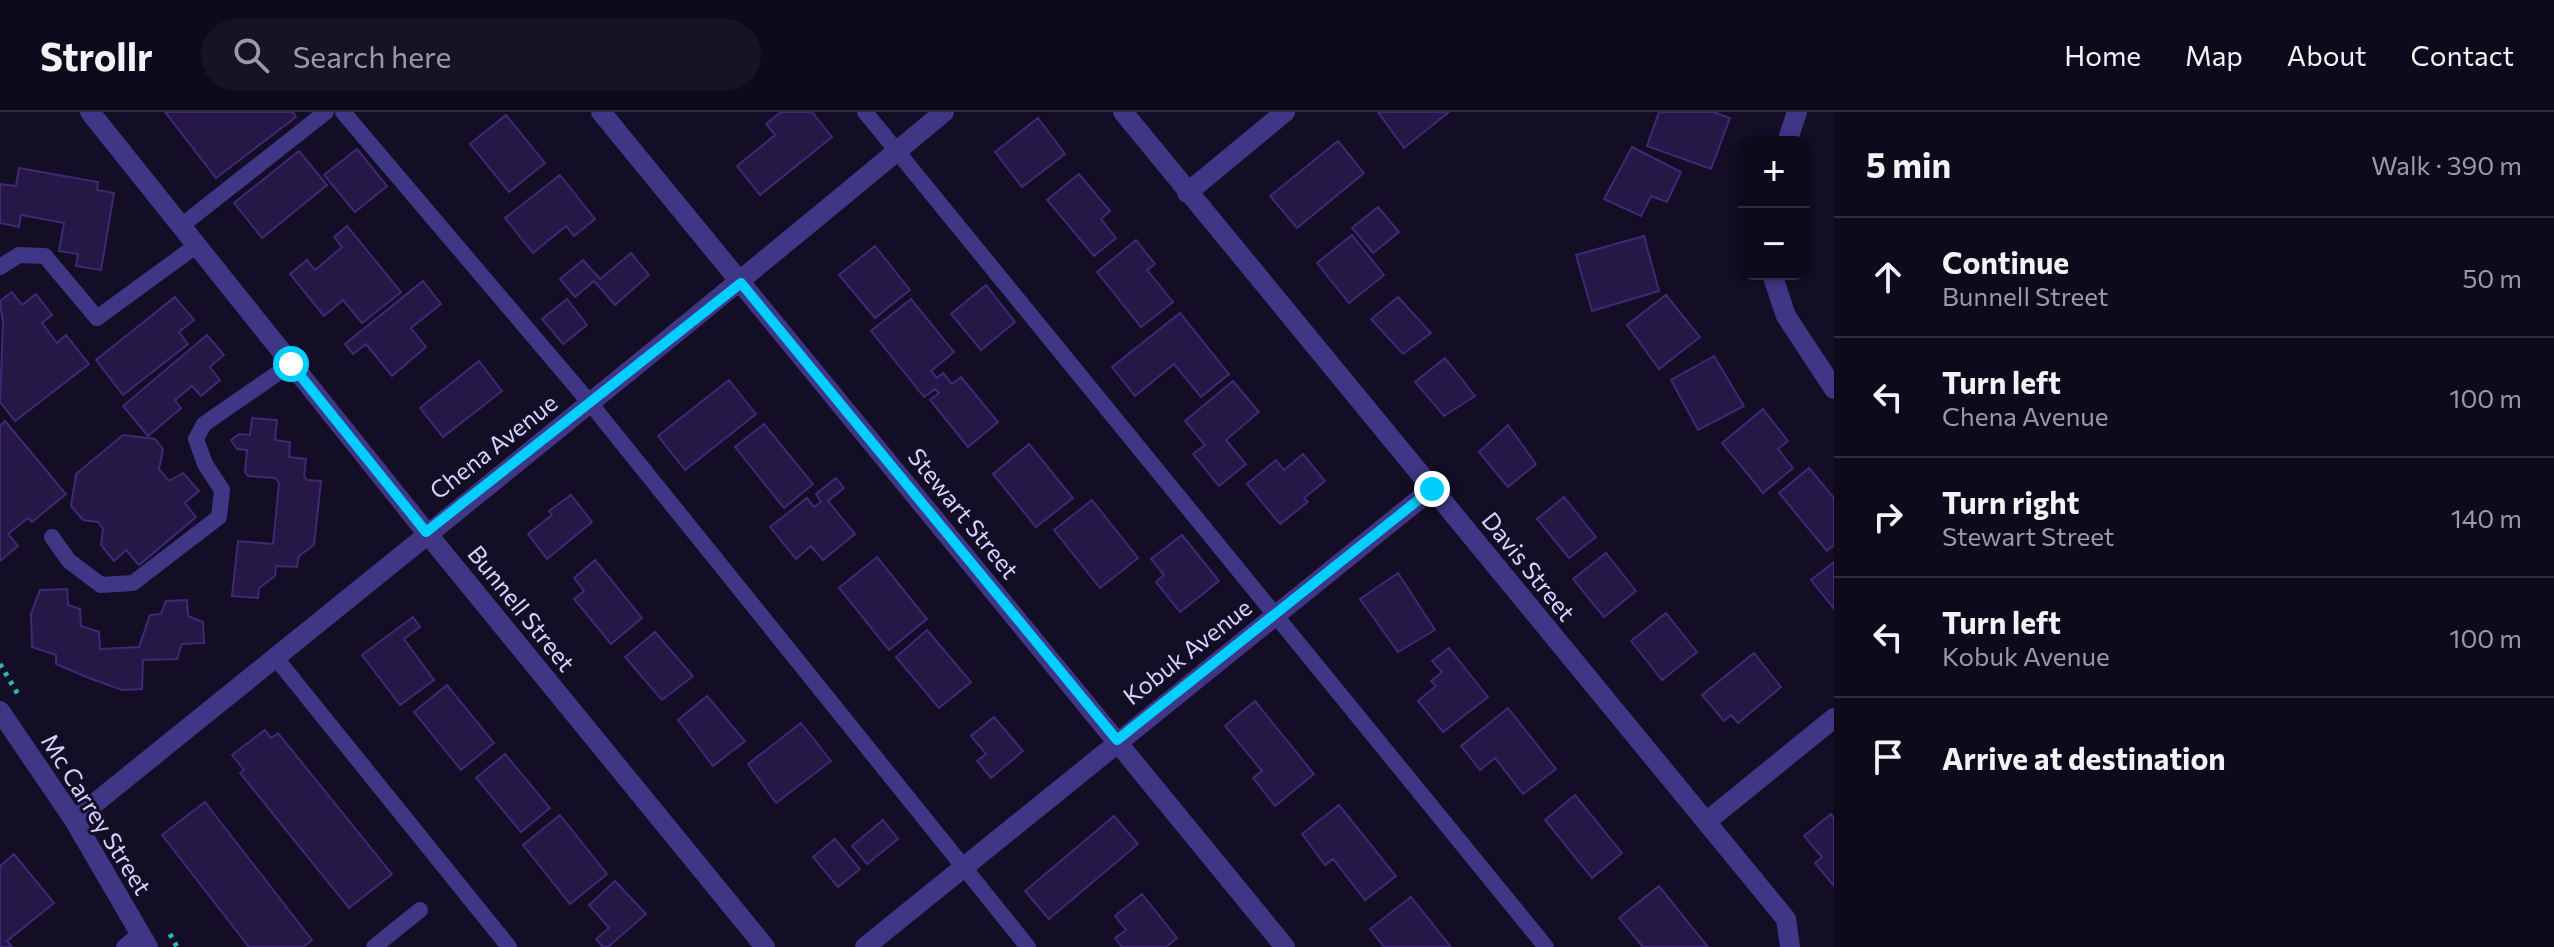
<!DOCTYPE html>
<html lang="en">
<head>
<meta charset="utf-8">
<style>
	:root { --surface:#0e0a1c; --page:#171325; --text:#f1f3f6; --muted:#9b9aa3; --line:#2e2b3b }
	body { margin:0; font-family:Commissioner,sans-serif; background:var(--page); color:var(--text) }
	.controls { position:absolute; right:24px; top:24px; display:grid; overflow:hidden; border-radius:16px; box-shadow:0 2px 6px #0004 }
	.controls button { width:72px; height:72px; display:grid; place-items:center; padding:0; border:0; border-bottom:2px solid var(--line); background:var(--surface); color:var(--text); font:40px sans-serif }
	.stop { position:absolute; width:24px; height:24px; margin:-18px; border:6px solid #00cefc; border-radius:50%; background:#fff }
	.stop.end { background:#00cefc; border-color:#fff; box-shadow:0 2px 8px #0008 }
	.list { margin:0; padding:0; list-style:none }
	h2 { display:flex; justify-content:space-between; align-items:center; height:104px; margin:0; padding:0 32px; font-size:34px }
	h2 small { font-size:26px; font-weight:400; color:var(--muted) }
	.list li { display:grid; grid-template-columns:52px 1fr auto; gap:24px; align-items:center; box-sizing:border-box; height:120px; padding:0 32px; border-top:2px solid var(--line) }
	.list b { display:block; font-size:30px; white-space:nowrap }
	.list p { margin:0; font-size:26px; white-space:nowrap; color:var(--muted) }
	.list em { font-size:26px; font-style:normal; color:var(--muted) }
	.icon { flex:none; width:44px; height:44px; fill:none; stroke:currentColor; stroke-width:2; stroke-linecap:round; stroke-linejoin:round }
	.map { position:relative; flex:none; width:1834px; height:835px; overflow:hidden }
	header { display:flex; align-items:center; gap:48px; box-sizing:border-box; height:112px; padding:0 40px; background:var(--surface); border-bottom:2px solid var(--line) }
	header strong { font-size:38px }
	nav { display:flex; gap:44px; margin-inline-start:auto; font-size:28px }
	.search { width:560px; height:72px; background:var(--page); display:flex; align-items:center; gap:20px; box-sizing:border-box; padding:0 28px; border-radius:44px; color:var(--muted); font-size:30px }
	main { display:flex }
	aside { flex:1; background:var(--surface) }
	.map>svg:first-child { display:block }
	.building { fill:#251847; stroke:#3e2974; stroke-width:2 }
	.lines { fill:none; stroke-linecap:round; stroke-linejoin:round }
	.path { stroke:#28b9bc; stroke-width:5; stroke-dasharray:4 6; stroke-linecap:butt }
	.service { stroke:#3f3686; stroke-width:16 }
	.minor { stroke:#3f3686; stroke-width:20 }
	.tertiary { stroke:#3f3686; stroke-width:20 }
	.route { stroke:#00cefc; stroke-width:10 }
	.labels { text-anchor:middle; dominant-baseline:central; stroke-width:6; stroke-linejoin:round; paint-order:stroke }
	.street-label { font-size:24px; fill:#dad1ff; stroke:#130d25 }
</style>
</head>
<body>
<header>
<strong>Strollr</strong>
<div class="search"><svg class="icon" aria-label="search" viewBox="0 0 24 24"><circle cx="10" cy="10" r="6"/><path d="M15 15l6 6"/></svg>Search here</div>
<nav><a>Home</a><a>Map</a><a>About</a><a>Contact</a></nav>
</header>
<main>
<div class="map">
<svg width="1834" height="835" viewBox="0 0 1834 835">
	<rect width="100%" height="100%" fill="#130d25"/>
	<path class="building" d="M 165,0 L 293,0 L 296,5 L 216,66 Z
		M 781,0 L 812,0 L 832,25 L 760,83 L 737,54 L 775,23 L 766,12 Z
		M 1378,0 L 1449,0 L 1404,36 Z
		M 1659,0 L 1714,0 L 1730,6 L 1711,57 L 1647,34 Z
		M 506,3 L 545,51 L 509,80 L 470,32 Z
		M 1038,6 L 1065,42 L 1022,75 L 995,40 Z
		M 1338,29 L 1364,61 L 1297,116 L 1270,84 Z
		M 1632,35 L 1681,60 L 1667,90 L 1651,84 L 1641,104 L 1604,87 Z
		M 357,37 L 387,74 L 355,100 L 324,63 Z
		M 299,39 L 327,73 L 262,126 L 234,91 Z
		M 19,56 L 98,70 L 97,78 L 114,81 L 101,158 L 76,154 L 78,142 L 59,139 L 64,111 L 21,103 L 19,115 L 0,111 L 0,72 L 16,74 Z
		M 1079,62 L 1110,99 L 1101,107 L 1116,126 L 1094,144 L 1047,88 Z
		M 560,63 L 595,107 L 574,124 L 566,114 L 533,141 L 505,106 Z
		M 1378,95 L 1399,120 L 1373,141 L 1352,116 Z
		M 347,114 L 401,180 L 362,211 L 343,188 L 324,204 L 290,162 L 307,148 L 315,158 L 342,135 L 334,125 Z
		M 1352,123 L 1384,163 L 1349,191 L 1317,151 Z
		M 1644,124 L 1659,179 L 1592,199 L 1576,143 Z
		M 1136,128 L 1155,152 L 1147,158 L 1173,190 L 1141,215 L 1097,160 Z
		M 875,134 L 910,178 L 875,206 L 839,163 Z
		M 631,141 L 649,163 L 615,193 L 594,169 L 575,185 L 560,167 L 583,148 L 600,167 Z
		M 423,169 L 441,192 L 411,216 L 426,235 L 392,264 L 366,232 L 353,242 L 345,232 Z
		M 986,173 L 1015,210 L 981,238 L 951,202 Z
		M 12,180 L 22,193 L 36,182 L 52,203 L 42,211 L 57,231 L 66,223 L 89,252 L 15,309 L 0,290 L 3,211 L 0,189 Z
		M 1666,183 L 1700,225 L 1659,257 L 1627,213 Z
		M 175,185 L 194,208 L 179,220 L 188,232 L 123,283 L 96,248 Z
		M 1398,185 L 1431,221 L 1403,242 L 1371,207 Z
		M 567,187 L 587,213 L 563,232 L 542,207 Z
		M 911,187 L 954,240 L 931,259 L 937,266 L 943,261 L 952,272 L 961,265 L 998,310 L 968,335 L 930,288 L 939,281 L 935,277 L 924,285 L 871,219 Z
		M 1180,201 L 1229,262 L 1201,285 L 1174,252 L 1135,284 L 1112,255 Z
		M 207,223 L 224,243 L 210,255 L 220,268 L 201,284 L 192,274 L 175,288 L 181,296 L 148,324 L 123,294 Z
		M 1714,244 L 1744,294 L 1698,318 L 1671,268 Z
		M 1445,246 L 1475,284 L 1444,304 L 1415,270 Z
		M 479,249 L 502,279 L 443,325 L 420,296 Z
		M 729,268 L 756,302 L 685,358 L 658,324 Z
		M 1233,269 L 1259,300 L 1226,328 L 1246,352 L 1219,374 L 1193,342 L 1205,333 L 1185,309 Z
		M 1763,297 L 1788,329 L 1778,337 L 1793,356 L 1763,381 L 1722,331 Z
		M 252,306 L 277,308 L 275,328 L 290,330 L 289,345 L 306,347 L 304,364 L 307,368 L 321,369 L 314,433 L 299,444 L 297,455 L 276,454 L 275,464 L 259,476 L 258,486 L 232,484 L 238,429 L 273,432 L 279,371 L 275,366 L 248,364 L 245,360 L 247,338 L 237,337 L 231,328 L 239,322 L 250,323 Z
		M 5,309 L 66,382 L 32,410 L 28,406 L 8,422 L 18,434 L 0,449 L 0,314 Z
		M 764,312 L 813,372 L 784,396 L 735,335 Z
		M 1508,313 L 1536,352 L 1508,375 L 1479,340 Z
		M 123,323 L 155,327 L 163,337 L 159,357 L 169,369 L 183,361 L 199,379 L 185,391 L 196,405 L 139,453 L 126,438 L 114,449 L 101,433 L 103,417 L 98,410 L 83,408 L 71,394 L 76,362 Z
		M 1029,332 L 1073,386 L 1036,415 L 993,362 Z
		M 1303,342 L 1325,369 L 1304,386 L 1308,390 L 1280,412 L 1247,372 L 1276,348 L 1284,358 Z
		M 1809,356 L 1834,386 L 1834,433 L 1827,439 L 1779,381 Z
		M 836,366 L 844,376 L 828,389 L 855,422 L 823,448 L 811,434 L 796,447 L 770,415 L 807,386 L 814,395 L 821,390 L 816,382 Z
		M 571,383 L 592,410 L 547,447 L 528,422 L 552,403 L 549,399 Z
		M 1564,385 L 1596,425 L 1569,446 L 1537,407 Z
		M 1092,388 L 1138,446 L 1100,476 L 1054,418 Z
		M 1182,423 L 1219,469 L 1180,500 L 1156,470 L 1164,463 L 1151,447 Z
		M 1606,441 L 1636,479 L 1604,505 L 1573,467 Z
		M 877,445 L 927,507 L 889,538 L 839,476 Z
		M 595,448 L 642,506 L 611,532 L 574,487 L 584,479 L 574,466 Z
		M 1834,450 L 1834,497 L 1811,468 Z
		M 1398,461 L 1435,518 L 1398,540 L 1360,487 Z
		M 67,477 L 68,493 L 80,497 L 81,514 L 99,520 L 100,537 L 139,535 L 150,503 L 161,502 L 166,489 L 187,488 L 188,504 L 203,510 L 204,531 L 182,532 L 177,547 L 143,548 L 142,577 L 122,578 L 89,566 L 56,552 L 56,543 L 32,535 L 31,502 L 40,478 Z
		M 1666,501 L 1697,540 L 1662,568 L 1631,529 Z
		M 413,505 L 420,515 L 404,527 L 434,568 L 400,593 L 362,543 Z
		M 927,518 L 971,570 L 939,596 L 896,545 Z
		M 655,520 L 693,564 L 662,588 L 625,545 Z
		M 1449,536 L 1488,585 L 1443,620 L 1418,589 L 1436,574 L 1431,569 L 1442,560 L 1432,549 Z
		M 1754,541 L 1781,575 L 1738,611 L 1731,603 L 1724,609 L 1702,583 Z
		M 447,573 L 494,631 L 461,658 L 414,600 Z
		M 707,584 L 745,629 L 713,654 L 678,608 Z
		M 1255,589 L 1314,662 L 1275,694 L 1253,666 L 1262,659 L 1225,614 Z
		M 1508,596 L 1556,657 L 1523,682 L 1495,646 L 1480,658 L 1461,634 Z
		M 994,605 L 1023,639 L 991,666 L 977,649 L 986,642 L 971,624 Z
		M 801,611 L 831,649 L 776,691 L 748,652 Z
		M 265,618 L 271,626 L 278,621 L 392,762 L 349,796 L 240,661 L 244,658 L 232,643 Z
		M 505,642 L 550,696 L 521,720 L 476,666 Z
		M 1575,683 L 1622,741 L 1592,766 L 1545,708 Z
		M 205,690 L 312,828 L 303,835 L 249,835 L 162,723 Z
		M 1339,693 L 1396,764 L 1365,788 L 1333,747 L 1325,753 L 1302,722 Z
		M 1831,702 L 1834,706 L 1834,774 L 1815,751 L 1822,745 L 1804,724 Z
		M 560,703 L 607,762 L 570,792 L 523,733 Z
		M 1114,704 L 1138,732 L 1049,807 L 1025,779 Z
		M 883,708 L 898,727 L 867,752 L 852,734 Z
		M 835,727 L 860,757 L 838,775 L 813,745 Z
		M 14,742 L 54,791 L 7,829 L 12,835 L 0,835 L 0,754 Z
		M 615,769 L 646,802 L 608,835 L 603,835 L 596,827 L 609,816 L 589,793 Z
		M 1659,774 L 1708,835 L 1643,835 L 1619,806 Z
		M 1142,782 L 1177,826 L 1166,835 L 1122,835 L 1115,826 L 1126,818 L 1115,804 Z
		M 1411,785 L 1451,835 L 1384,835 L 1370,817 Z"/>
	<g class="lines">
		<path class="path" d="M 0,552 L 19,584
			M 170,822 L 177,835"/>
		<path class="service" d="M 343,0 L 590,291 L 1028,835
			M 865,0 L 1546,835
			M 181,114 L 326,0
			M 0,155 L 19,143 L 45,144 L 97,206 L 197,133
			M 52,425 L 69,449 L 101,473 L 133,471 L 219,405 L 222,378 L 205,352 L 196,327 L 204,312 L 291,252
			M 275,545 L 509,835
			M 124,835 L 140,822
			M 374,835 L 420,798"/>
		<path class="minor" d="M 90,0 L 426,420 L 765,835
			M 601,0 L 1285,835
			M 1123,0 L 1786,807 L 1790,835
			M 1787,30 L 1797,0
			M 1187,81 L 1285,0
			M 1772,162 L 1786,204 L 1834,277
			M 74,708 C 365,473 657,239 944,0
			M 1706,710 L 1834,606
			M 865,835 L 1432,377"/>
		<path class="tertiary" d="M 0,599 L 74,708 L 148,835"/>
	</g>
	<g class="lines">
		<path class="route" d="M 291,252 L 426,420 L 741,171 L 1117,628 L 1432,377"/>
	</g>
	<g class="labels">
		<g class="street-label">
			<text transform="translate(493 334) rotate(-38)">Chena Avenue</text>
			<text transform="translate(964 401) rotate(51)">Stewart Street</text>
			<text transform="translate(1529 454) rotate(51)">Davis Street</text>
			<text transform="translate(522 496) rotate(51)">Bunnell Street</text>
			<text transform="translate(1187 539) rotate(-38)">Kobuk Avenue</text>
			<text transform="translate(97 702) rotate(58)">Mc Carrey Street</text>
		</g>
	</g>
</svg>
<div class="controls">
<button>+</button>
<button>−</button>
</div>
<div class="stop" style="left:291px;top:252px"></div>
<div class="stop end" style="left:1432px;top:377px"></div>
</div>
<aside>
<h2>5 min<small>Walk · 390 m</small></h2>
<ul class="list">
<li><svg class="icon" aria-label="ahead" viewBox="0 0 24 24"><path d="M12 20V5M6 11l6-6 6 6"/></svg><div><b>Continue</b><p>Bunnell Street</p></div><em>50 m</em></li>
<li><svg class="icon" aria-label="left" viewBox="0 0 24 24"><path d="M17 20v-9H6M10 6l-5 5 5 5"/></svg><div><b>Turn left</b><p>Chena Avenue</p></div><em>100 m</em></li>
<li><svg class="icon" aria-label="right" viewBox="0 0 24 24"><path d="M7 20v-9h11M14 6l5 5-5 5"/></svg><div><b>Turn right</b><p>Stewart Street</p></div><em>140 m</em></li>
<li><svg class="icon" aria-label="left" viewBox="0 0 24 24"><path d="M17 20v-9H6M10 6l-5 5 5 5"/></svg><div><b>Turn left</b><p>Kobuk Avenue</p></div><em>100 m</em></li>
<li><svg class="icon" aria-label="arrive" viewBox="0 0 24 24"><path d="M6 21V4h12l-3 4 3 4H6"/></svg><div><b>Arrive at destination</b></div></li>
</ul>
</aside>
</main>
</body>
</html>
